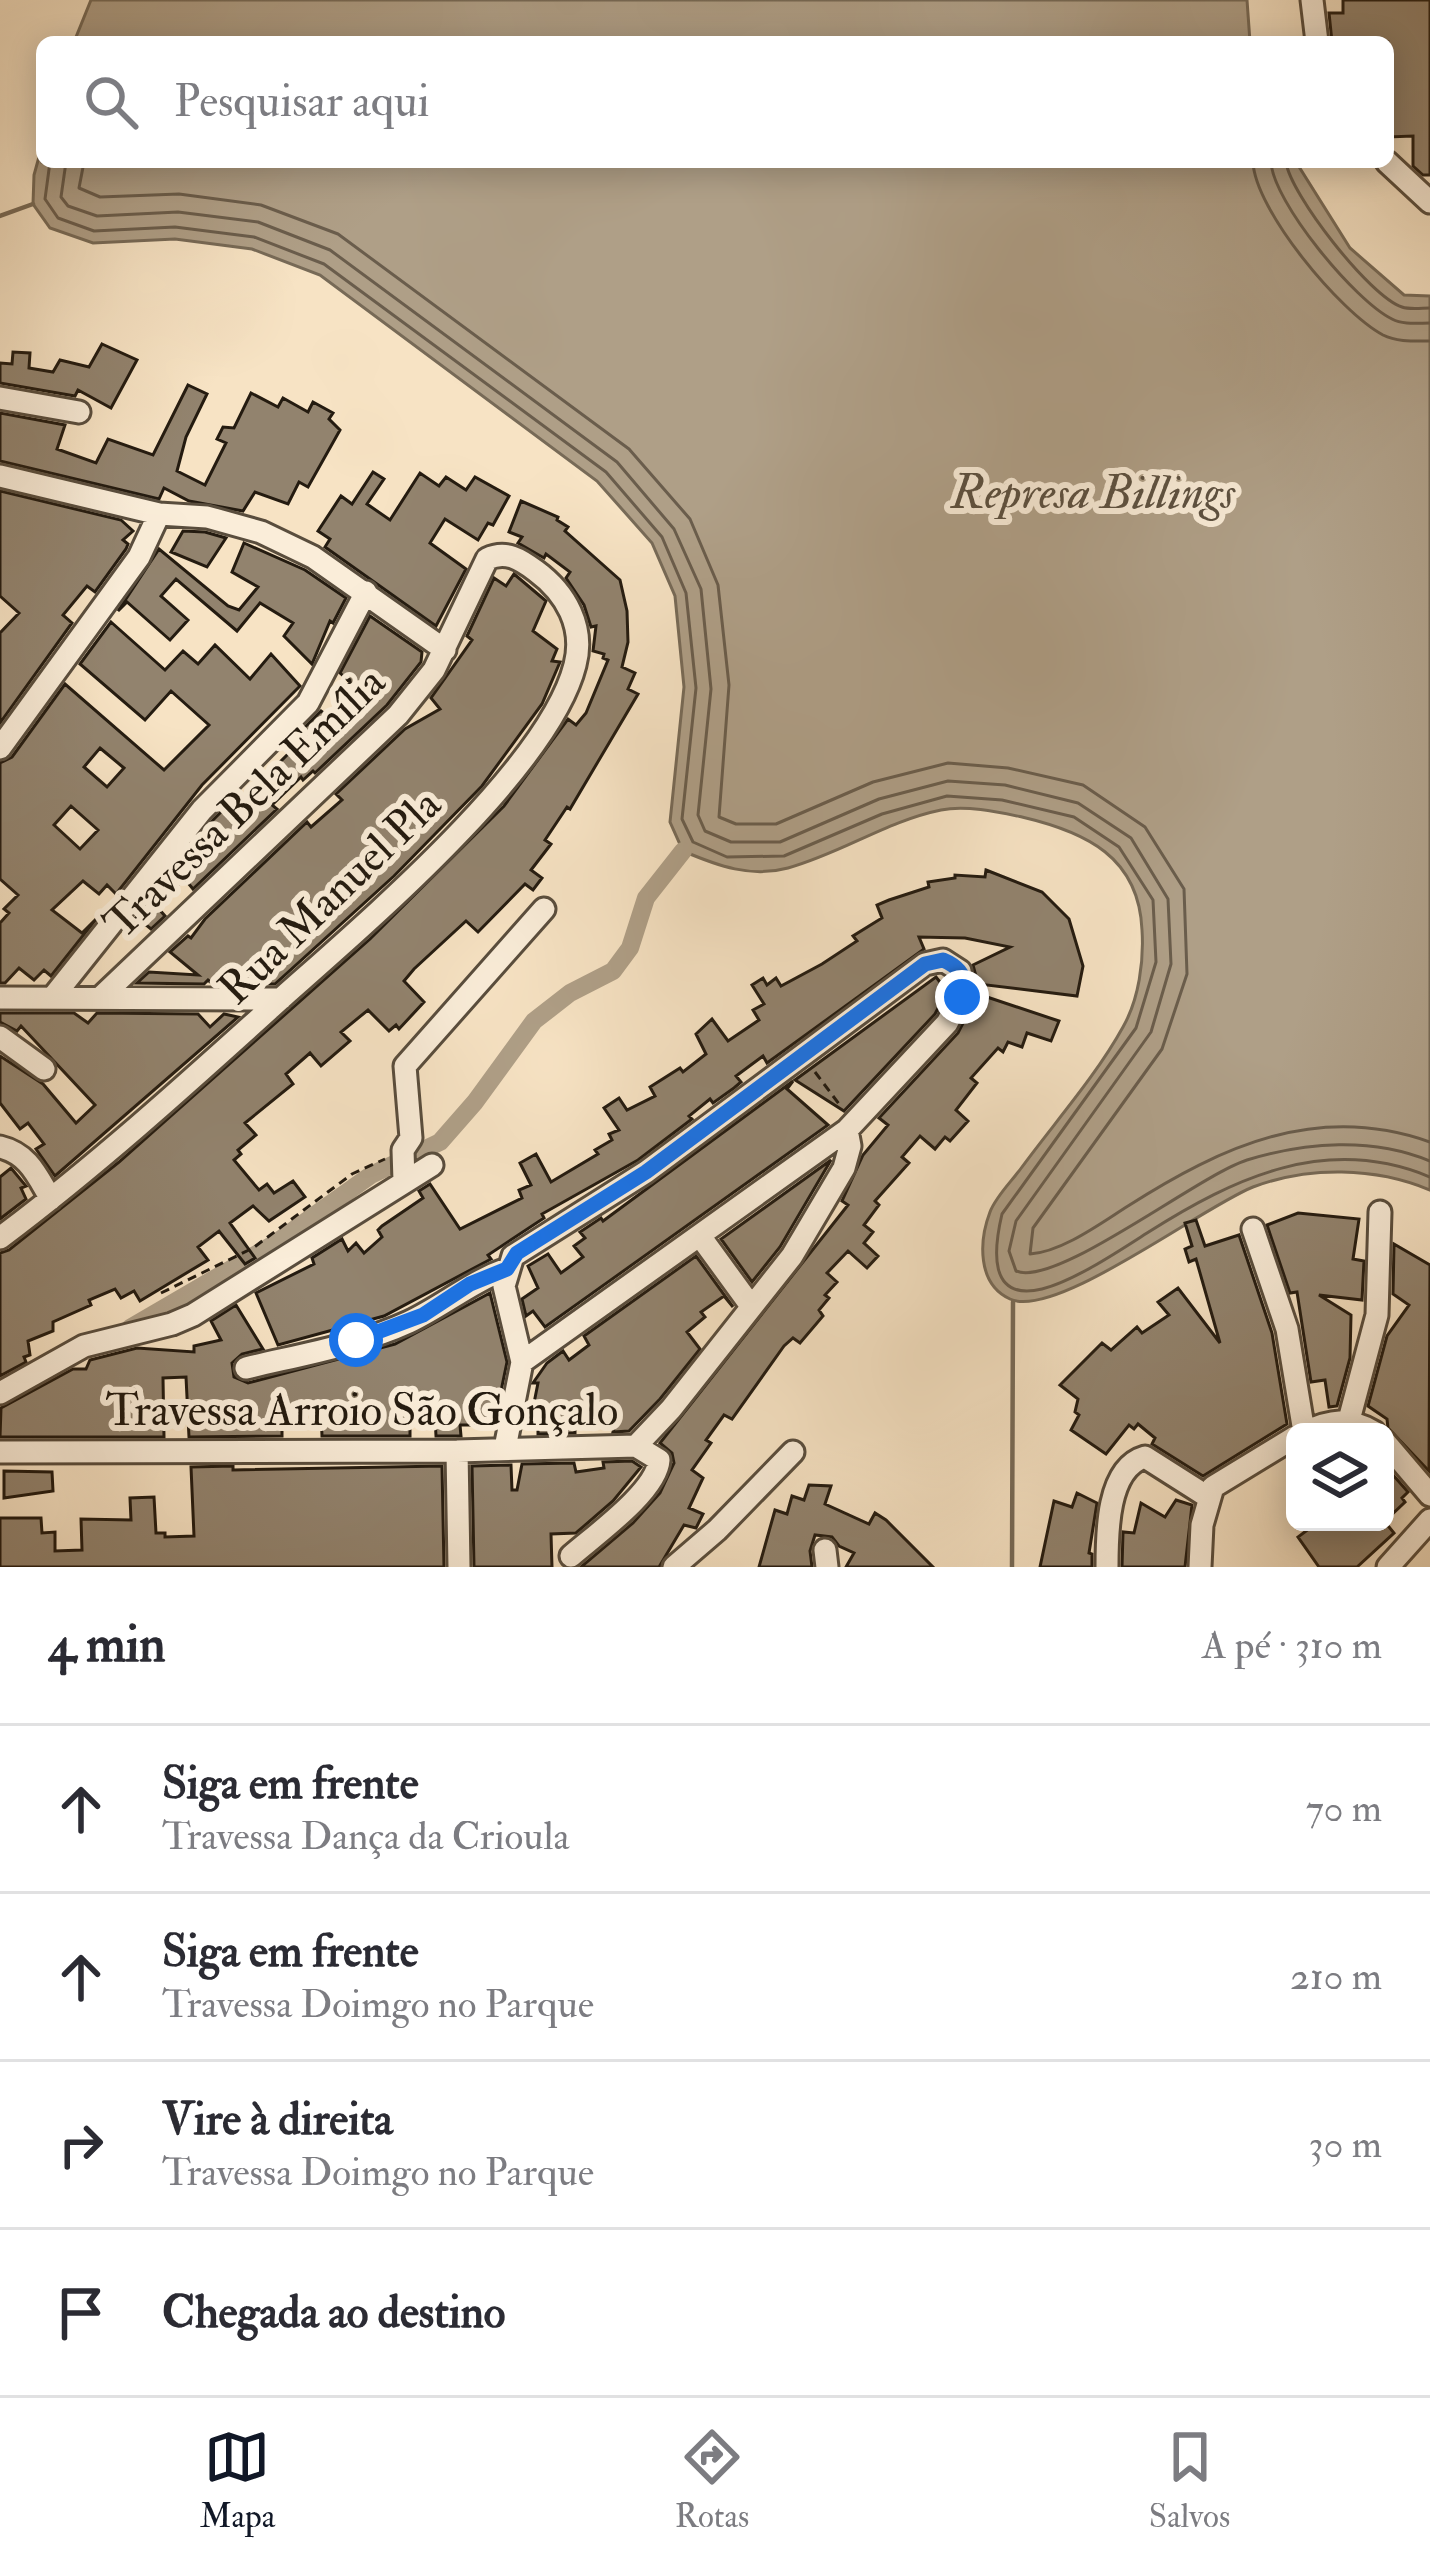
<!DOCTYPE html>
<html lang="pt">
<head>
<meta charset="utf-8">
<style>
	:root { --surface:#fff; --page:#f2f2f3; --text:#2b2b33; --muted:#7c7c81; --line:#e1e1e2; --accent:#111827 }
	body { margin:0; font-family:"IM FELL Double Pica",serif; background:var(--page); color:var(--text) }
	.controls { position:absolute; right:36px; bottom:36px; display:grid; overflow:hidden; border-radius:18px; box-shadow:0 6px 30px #0003 }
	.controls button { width:108px; height:108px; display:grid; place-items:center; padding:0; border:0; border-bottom:3px solid var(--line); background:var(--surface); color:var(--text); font:60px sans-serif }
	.stop { position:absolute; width:36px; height:36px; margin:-27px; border:9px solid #1a73e8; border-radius:50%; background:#fff }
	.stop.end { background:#1a73e8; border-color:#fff; box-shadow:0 3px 12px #0008 }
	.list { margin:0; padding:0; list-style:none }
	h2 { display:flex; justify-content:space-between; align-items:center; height:156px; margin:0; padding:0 48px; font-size:51px }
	h2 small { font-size:39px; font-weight:400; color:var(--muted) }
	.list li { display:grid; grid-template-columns:78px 1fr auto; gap:36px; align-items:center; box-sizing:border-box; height:168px; padding:0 48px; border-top:3px solid var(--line) }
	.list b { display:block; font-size:45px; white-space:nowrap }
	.list p { margin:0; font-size:39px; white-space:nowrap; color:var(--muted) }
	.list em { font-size:39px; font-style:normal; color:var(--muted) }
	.icon { flex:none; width:66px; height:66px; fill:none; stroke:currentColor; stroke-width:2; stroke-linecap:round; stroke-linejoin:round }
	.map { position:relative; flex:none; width:1430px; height:1567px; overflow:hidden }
	.search { position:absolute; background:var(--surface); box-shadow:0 6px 30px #0003; left:36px; right:36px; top:36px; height:132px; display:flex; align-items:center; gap:30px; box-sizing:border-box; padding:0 42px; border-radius:18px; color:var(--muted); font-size:45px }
	.sheet { height:828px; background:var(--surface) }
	nav { display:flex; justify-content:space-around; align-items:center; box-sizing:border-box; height:168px; border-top:3px solid var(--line); background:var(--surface); font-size:33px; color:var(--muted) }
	nav a { display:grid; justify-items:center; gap:6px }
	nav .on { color:var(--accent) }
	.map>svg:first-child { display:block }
	.water { fill:#af9f87; stroke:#776a57; stroke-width:3 }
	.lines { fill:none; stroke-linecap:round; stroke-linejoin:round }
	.shore { stroke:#6a5d4c; stroke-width:3 }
	.stream { stroke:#776a57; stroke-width:4.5 }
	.canal { stroke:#af9f87; stroke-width:18 }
	.building { fill:#92836e; stroke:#241b10; stroke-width:3; fill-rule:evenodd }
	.minor-casing { stroke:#594d3d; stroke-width:27 }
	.path { stroke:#241b10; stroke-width:3; stroke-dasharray:9 6; stroke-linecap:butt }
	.minor { stroke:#faedd9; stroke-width:21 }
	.route { stroke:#1a73e8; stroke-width:15 }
	.labels { text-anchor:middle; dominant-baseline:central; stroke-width:12; stroke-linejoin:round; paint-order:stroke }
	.street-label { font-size:45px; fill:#241b10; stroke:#faedd9 }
	.water-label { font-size:48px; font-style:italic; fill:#5c5040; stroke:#faedd9 }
</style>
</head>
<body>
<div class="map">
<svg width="1430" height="1567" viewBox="0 0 1430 1567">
	<rect width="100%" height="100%" fill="#f7e3c4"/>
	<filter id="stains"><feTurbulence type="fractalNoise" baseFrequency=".00167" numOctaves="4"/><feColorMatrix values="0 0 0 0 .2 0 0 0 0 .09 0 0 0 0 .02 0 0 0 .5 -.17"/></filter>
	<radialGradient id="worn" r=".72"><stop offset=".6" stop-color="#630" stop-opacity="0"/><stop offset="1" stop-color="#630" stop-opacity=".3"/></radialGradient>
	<path class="water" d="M 91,0 L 1247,0 L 1250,42 L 74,42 Z
		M 42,146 L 42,162 L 1296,162 L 1350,248 L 1404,295 L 1430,296 L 1430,1190 C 1375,1167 1309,1166 1253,1187 C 1202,1207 1055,1320 1010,1299 C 977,1284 979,1241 990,1212 C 996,1196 1012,1181 1022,1167 C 1055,1122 1096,1076 1123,1027 C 1139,999 1144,961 1142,930 C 1139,857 1086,832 1022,817 C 998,812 966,805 941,810 C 887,821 842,853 788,868 C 751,878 718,866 683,851 L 670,822 L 684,687 L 675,596 L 652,543 L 597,481 L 320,275 L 252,249 L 175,239 L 93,243 L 50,228 L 33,204 L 34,175 Z"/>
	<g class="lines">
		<path class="shore" d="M 50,162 L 45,199 L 58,218 L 94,231 L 175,227 L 254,237 L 324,264 L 606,472 L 662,537 L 686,593 L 696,688 L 682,819 L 693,842 L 727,857 L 784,856 L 882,814 L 947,796 L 1002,800 L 1074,817 L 1119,847 L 1153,900 L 1156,962 L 1136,1028 L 1002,1214 C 994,1248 987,1302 1042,1289 C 1074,1281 1119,1251 1147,1233 C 1235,1177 1327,1134 1430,1177
			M 66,162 L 61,197 L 68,206 L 97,216 L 178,212 L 258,222 L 330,250 L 617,462 L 674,529 L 701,589 L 711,689 L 698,815 L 705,831 L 731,842 L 780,842 L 879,799 L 948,781 L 1005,785 L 1078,803 L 1131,838 L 1168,899 L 1171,964 L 1151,1032 L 1016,1221 L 1009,1251 L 1016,1271 C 1056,1288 1197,1176 1247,1160 C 1306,1142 1372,1137 1430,1161
			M 84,162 L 79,188 L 100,197 L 179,194 L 261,205 L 338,234 L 629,449 L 690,519 L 718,585 L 729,685 L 719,817 L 736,824 L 776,824 L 873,782 L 948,763 L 1008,768 L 1083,785 L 1145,827 L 1184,889 L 1187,974 L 1162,1049 L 1033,1228 L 1030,1254 C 1062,1252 1101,1223 1128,1206 C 1222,1146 1318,1102 1430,1142
			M 1253,162 C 1255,210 1340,312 1383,335 C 1397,342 1414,341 1430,341
			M 1271,162 C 1273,202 1355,301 1392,319 C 1403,325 1418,323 1430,323
			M 1286,162 C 1290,194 1370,297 1402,307 C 1410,310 1422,308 1430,308"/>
		<path class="stream" d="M 0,216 L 33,204
			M 1012,1567 L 1013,1302"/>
		<path class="canal" d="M 130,1328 L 274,1244 L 371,1175 L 440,1142 L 475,1102 L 534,1021 L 570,993 L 613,971 L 630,948 L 646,898 L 683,851"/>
	</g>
	<path class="building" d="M 1343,0 L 1430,0 L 1430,175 L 1423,175 L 1413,166 L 1413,136 L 1388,137 L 1388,42 L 1332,42 L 1329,13 L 1343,13 Z
		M 102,344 L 137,360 L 111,408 L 78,390 L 75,396 L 0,383 L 0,363 L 12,364 L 13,352 L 30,353 L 29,368 L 53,372 L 60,360 L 89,367 Z
		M 188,385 L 207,394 L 186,437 L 177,471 L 205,485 L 226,443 L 217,439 L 223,427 L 234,428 L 251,393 L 278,407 L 283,398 L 308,412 L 313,402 L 333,413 L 329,419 L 340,430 L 308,487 L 299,482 L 288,504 L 255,492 L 243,511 L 189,501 L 164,488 L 159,499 L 0,461 L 0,413 L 65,425 L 57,449 L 96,463 L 108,439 L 153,455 Z
		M 373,472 L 384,479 L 367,504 L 390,520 L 420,473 L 439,486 L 446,477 L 466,490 L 475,477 L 509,496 L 493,525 L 488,523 L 478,540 L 445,519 L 430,543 L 466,569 L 436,626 L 325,547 L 330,539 L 318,531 L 341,496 L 352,504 Z
		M 0,491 L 121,520 L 133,531 L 123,540 L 128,544 L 126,549 L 95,592 L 87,586 L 63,615 L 72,623 L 0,723 L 0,633 L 19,613 L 0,596 Z
		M 521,501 L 558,517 L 557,520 L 568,527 L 565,531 L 620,580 L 627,611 L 628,642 L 622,667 L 635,673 L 628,689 L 638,694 L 570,809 L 567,807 L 545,840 L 551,844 L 531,870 L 542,878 L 533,890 L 525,884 L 478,932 L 466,921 L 414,969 L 404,981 L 424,1002 L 399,1029 L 396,1025 L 389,1031 L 368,1010 L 341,1032 L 350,1041 L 321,1066 L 310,1053 L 286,1074 L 293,1084 L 245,1123 L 256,1135 L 238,1150 L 241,1154 L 234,1160 L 259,1190 L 267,1184 L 274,1193 L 293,1181 L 305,1197 L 269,1221 L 253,1206 L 230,1223 L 255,1258 L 245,1264 L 219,1231 L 198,1247 L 208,1260 L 140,1301 L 134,1291 L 121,1298 L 115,1289 L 89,1300 L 91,1305 L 53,1322 L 53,1331 L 28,1341 L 30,1355 L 24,1357 L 26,1362 L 0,1376 L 0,1253 L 9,1250 L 119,1162 L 370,939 L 504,806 L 568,719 L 576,725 L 586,713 L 608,660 L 603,658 L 604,654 L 593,651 L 596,626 L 591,627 L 584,605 L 566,578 L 570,572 L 546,554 L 544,558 L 518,543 L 522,537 L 509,532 Z
		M 183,531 L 205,532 L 226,538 L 207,567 L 171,552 Z
		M 244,543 L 305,570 L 346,598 L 333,623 L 330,621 L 312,664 L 284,636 L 293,623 L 260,603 L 237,631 L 176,579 L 161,596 L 188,620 L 170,640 L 127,602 L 118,611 L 159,549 L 228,606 L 239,610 L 258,587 L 232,572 Z
		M 514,574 L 546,601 L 533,631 L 557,649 L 552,661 L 560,662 L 542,704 L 482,786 L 394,876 L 275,984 L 213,984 L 208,980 L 204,984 L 137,983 L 149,972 L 198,975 L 170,952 L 188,936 L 191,938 L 205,919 L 307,822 L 311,827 L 342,800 L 336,794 L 405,729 L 440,709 L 431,698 L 472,640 L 467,636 L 494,578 L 506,586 Z
		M 370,616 L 422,652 L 421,662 L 387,705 L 315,773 L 313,771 L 303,780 L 301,777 L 272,805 L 277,809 L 193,889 L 184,878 L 158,908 L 165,916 L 151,929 L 145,924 L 141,928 L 133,921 L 210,831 L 207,828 L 213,820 L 233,800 L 236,804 L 255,787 L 292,750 L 287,745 L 321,711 L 329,717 L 348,699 L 341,692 L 350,682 L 340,673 Z
		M 111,622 L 165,670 L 183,651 L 198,664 L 215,645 L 250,679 L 271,654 L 300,686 L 202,785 L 116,894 L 107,885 L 99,894 L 83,881 L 52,910 L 82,933 L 97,918 L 51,976 L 44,970 L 34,980 L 19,968 L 5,983 L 0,983 L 0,923 L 9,913 L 4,909 L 18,895 L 0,879 L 0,763 L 12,757 L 65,684 L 164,770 L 209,725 L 171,691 L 145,720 L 80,664 ZM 100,748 L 124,768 L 107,787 L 84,767 ZM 71,806 L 98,830 L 80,849 L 54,825 Z
		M 986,870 L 1042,892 L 1069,919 L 1083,966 L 1077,996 L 978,984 L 973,965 L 1010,947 L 965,938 L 919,937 L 924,949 L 767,1063 L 763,1056 L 736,1076 L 741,1082 L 734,1088 L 713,1103 L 710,1099 L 689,1116 L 692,1119 L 638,1160 L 542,1214 L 544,1218 L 488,1255 L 491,1259 L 384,1316 L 278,1345 L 256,1293 L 314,1264 L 312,1258 L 342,1239 L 348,1251 L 356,1243 L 364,1253 L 382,1237 L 378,1230 L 382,1226 L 423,1198 L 419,1191 L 430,1184 L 460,1229 L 522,1198 L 519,1190 L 531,1185 L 520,1163 L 536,1154 L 551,1182 L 598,1154 L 595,1150 L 612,1140 L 609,1134 L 619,1130 L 604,1108 L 619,1098 L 627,1110 L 655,1096 L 650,1087 L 680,1068 L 683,1072 L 706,1054 L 696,1034 L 712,1019 L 728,1041 L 759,1020 L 753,1010 L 764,1004 L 752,985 L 763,978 L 767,985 L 776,978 L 781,986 L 822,964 L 857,941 L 853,936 L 882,918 L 877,905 L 889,900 L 929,887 L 928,882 L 955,878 L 955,875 L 985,877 Z
		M 936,977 L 947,991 L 935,1014 L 844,1111 L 795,1080 Z
		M 978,994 L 1059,1021 L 1051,1041 L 1027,1033 L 1022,1047 L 1008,1042 L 1003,1052 L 998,1048 L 971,1078 L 977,1083 L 956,1110 L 968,1121 L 950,1141 L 945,1137 L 935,1149 L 920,1136 L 902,1157 L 909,1163 L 875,1201 L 879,1205 L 864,1225 L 873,1232 L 864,1243 L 878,1256 L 867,1268 L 848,1251 L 827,1273 L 837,1282 L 825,1295 L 829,1298 L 819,1310 L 823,1316 L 800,1343 L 793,1338 L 784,1346 L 732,1419 L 724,1415 L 706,1440 L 711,1443 L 692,1470 L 703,1478 L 689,1508 L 703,1514 L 696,1528 L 684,1525 L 659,1567 L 581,1567 L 633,1523 L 660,1493 L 674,1463 L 672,1453 L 660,1443 L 848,1205 L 842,1201 L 863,1155 L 888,1125 L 879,1118 L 958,1033 Z
		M 0,1013 L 74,1013 L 88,1023 L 97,1013 L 198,1014 L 210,1027 L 224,1014 L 238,1017 L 55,1176 L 36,1149 L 44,1144 L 28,1123 L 20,1129 L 0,1103 L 0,1056 L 43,1084 L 76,1123 L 95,1105 L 21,1026 L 17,1031 L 0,1022 Z
		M 793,1081 L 787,1089 L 828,1125 L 545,1327 L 533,1311 L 526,1316 L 522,1299 L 538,1288 L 528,1266 L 548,1254 L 561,1273 L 583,1257 L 574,1246 L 585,1238 L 580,1232 L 601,1218 L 603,1221 Z
		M 831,1160 L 780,1247 L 752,1282 L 721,1239 Z
		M 11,1168 L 26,1186 L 21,1188 L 26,1199 L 0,1219 L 0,1177 Z
		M 1298,1213 L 1359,1219 L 1353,1259 L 1364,1261 L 1362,1300 L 1319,1295 L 1351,1315 L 1350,1358 L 1337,1406 L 1329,1407 L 1325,1380 L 1311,1382 L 1297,1292 L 1290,1293 L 1267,1225 Z
		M 1196,1220 L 1205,1246 L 1239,1235 L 1272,1333 L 1287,1424 L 1203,1476 L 1152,1444 L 1155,1438 L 1138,1424 L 1134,1429 L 1129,1425 L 1106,1454 L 1071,1430 L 1079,1415 L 1075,1412 L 1078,1399 L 1060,1385 L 1102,1343 L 1111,1350 L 1137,1327 L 1142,1333 L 1169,1315 L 1158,1302 L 1178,1288 L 1220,1343 L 1196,1259 L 1189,1262 L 1185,1249 L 1192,1246 L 1185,1223 Z
		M 1394,1244 L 1430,1265 L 1429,1471 L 1388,1428 L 1387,1419 L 1368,1406 L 1387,1336 L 1409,1305 L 1393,1294 Z
		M 696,1256 L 733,1307 L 724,1296 L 701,1312 L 705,1317 L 687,1332 L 700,1349 L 660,1399 L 629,1431 L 613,1432 L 615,1425 L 599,1420 L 575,1422 L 575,1433 L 538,1434 L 538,1409 L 533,1408 L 538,1383 L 533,1383 L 547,1363 L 563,1351 L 569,1360 L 589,1345 L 584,1336 Z
		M 490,1293 L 507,1362 L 494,1425 L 460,1425 L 461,1436 L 436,1436 L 435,1418 L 410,1419 L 410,1436 L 322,1436 L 321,1409 L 282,1414 L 282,1436 L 189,1437 L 186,1377 L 163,1378 L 164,1437 L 0,1437 L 1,1408 L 73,1369 L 86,1369 L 90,1360 L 137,1348 L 194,1352 L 194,1346 L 221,1340 L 211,1321 L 236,1305 L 263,1349 L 242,1354 L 232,1363 L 234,1377 L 248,1383 L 395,1344 Z
		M 632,1461 L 641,1467 L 613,1501 L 576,1533 L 551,1534 L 552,1567 L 474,1567 L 472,1466 L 511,1465 L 512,1490 L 517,1490 L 522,1464 L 574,1463 L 576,1472 L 604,1468 L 603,1462 Z
		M 233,1466 L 233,1470 L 442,1466 L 444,1567 L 0,1567 L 0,1518 L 41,1518 L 42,1533 L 55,1532 L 55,1551 L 82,1550 L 81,1519 L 131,1520 L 130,1498 L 154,1497 L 156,1533 L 165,1533 L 165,1537 L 194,1536 L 191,1467 Z
		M 1386,1467 L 1408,1492 L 1402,1498 L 1405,1502 L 1385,1521 Z
		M 4,1471 L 52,1472 L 53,1491 L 4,1498 Z
		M 809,1485 L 831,1486 L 825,1504 L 869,1524 L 875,1513 L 886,1520 L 933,1567 L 846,1567 L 854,1553 L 839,1546 L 832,1537 L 815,1535 L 810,1551 L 812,1567 L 759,1567 L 775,1510 L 787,1514 L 792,1496 L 804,1500 Z
		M 1077,1493 L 1097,1503 L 1089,1553 L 1092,1554 L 1092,1567 L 1040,1567 L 1054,1501 L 1072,1507 Z
		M 1176,1500 L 1192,1505 L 1185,1567 L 1122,1567 L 1123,1532 L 1134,1533 L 1141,1503 L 1165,1517 Z
		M 1318,1522 L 1385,1522 L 1394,1533 L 1357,1567 L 1319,1567 L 1298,1537 Z"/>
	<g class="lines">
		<defs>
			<path id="minor" d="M 1312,0 L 1317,42
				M 1387,162 L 1430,202
				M 0,398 L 79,412
				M 0,476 L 159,514 L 207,517 L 261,532 L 313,557 L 445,650
				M 0,748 L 139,557 L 159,514
				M 53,997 L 202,810 L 308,703 L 366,592
				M 0,998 L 281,999
				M 0,1037 L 44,1069
				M 0,1147 C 29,1154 37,1176 51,1199
				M 404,1181 L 403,1150 L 411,1138 L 405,1066 L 544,909
				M 1253,1229 L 1287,1329 L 1304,1432
				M 700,1236 L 751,1306
				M 0,1238 C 100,1163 191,1080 284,996 C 365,924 549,768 575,665 C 585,627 566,593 536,571 C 520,559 506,550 487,559 L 434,670 L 398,715 L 101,997
				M 246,1368 C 300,1355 359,1345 409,1322 C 443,1306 470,1282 507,1269
				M 0,1393 L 84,1346 L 172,1324 L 193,1315 L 432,1165
				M 1349,1420 L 1377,1315 L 1380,1212
				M 1305,1432 C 1331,1420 1348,1417 1374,1432
				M 1385,1442 L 1430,1495
				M 636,1446 L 671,1409 L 792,1256 L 844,1168 L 850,1146 L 847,1130
				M 505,1448 L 522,1362 L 504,1286 L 513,1256 L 646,1172 L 925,964 L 943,960 L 960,971 L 964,991 L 947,1023 L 847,1130 L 522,1362
				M 457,1451 L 459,1567
				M 0,1452 L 457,1451 L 636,1446 L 659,1460 C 657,1491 595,1535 571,1556
				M 825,1550 L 827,1567
				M 674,1567 L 717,1530 L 793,1452
				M 1107,1567 C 1107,1533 1107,1468 1145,1457 L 1208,1497
				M 1200,1567 L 1202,1525 L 1213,1487 L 1295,1437
				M 1388,1567 L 1430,1520"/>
		</defs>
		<use href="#minor" class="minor-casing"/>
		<path class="path" d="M 815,1072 L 842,1108
			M 161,1293 L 253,1248 L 352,1174 L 385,1159"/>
		<use href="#minor" class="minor"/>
	</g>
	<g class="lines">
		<path class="route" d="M 356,1340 L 423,1315 L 470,1284 L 507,1269 L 517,1253 L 646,1172 L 925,964 L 943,960 C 960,967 968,978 962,997"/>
	</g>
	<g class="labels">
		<g class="street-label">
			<text transform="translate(245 803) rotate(-44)">Travessa Bela Emília</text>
			<text transform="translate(330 897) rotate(-44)">Rua Manuel Pla</text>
			<text x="362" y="1411">Travessa Arroio São Gonçalo</text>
		</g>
		<g class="water-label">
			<text x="1093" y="493">Represa Billings</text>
		</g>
	</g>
	<rect width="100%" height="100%" filter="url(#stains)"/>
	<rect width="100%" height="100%" fill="url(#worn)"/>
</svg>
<div class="controls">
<button><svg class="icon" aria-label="layers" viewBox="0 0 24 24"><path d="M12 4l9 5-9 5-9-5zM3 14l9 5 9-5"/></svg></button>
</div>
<div class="stop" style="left:356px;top:1340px"></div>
<div class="stop end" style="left:962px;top:997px"></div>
<div class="search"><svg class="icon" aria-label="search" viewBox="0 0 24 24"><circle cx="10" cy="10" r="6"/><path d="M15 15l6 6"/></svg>Pesquisar aqui</div>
</div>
<section class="sheet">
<h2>4 min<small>A pé · 310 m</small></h2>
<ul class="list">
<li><svg class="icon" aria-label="ahead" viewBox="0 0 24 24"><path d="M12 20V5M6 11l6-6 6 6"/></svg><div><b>Siga em frente</b><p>Travessa Dança da Crioula</p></div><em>70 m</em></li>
<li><svg class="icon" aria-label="ahead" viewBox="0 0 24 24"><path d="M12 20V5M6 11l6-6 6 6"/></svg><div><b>Siga em frente</b><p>Travessa Doimgo no Parque</p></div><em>210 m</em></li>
<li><svg class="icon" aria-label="right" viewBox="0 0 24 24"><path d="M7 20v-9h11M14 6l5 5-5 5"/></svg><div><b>Vire à direita</b><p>Travessa Doimgo no Parque</p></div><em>30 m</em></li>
<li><svg class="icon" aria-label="arrive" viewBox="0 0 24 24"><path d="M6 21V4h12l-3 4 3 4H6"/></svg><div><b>Chegada ao destino</b></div></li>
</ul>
</section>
<nav>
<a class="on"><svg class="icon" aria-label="map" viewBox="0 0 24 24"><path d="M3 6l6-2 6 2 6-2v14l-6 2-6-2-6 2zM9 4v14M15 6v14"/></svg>Mapa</a>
<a><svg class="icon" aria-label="directions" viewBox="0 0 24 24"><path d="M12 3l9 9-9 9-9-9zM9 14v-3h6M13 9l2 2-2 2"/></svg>Rotas</a>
<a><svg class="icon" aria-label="saved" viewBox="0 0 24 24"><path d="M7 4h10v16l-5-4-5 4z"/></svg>Salvos</a>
</nav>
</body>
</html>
